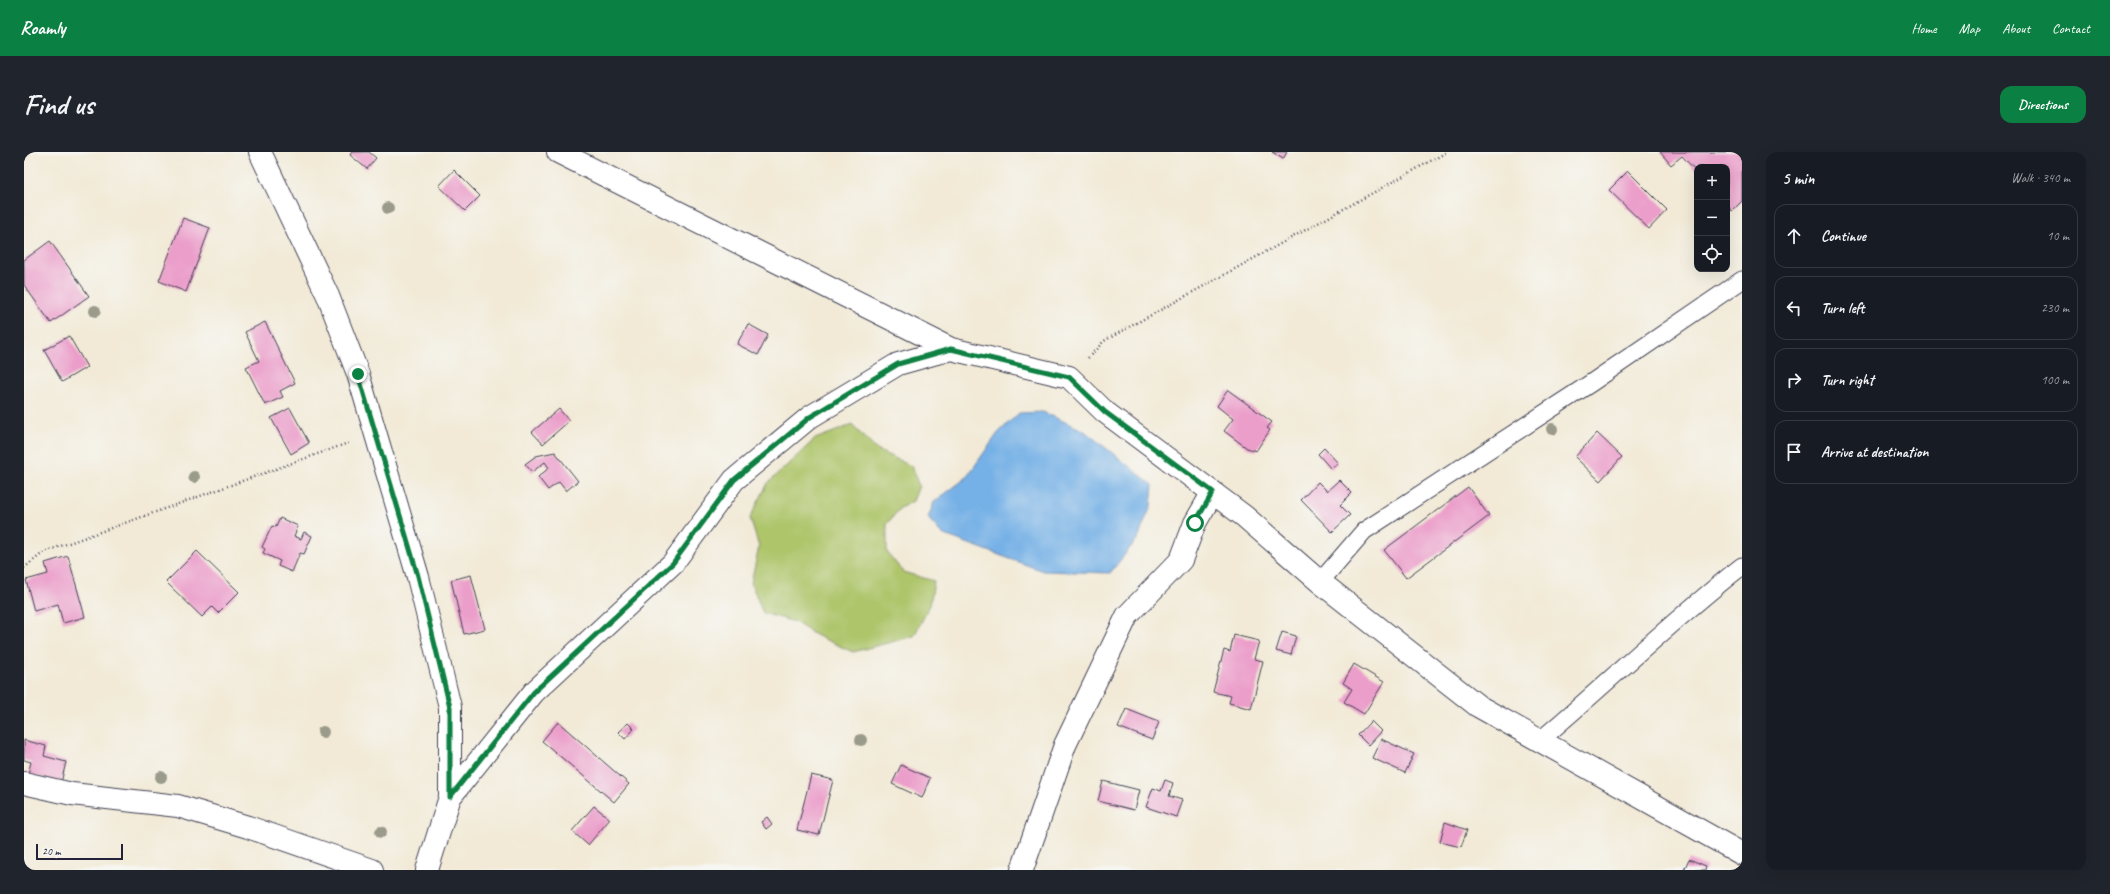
<!DOCTYPE html>
<html lang="en">
<head>
<meta charset="utf-8">
<style>
	:root { --surface:#171b24; --page:#20242c; --text:#f1f3f6; --muted:#9ea1a6; --line:#363941; --accent:#0b8043 }
	body { margin:0; font-family:Caveat,sans-serif; background:var(--page); color:var(--text) }
	.controls { position:absolute; right:12px; top:12px; display:grid; overflow:hidden; border-radius:8px; box-shadow:0 4px 16px #0002 }
	.controls button { width:36px; height:36px; display:grid; place-items:center; padding:0; border:0; border-bottom:1px solid var(--line); background:var(--surface); color:var(--text); font:20px sans-serif }
	.scale { position:absolute; left:12px; bottom:10px; width:87px; box-sizing:border-box; padding-left:4px; border:2px solid #22223b; border-top:0; font-size:11px; line-height:14px; white-space:nowrap; color:#22223b; -webkit-text-stroke:3px #f6f6f2; paint-order:stroke }
	.stop { position:absolute; width:12px; height:12px; margin:-9px; border:3px solid #0b8043; border-radius:50%; background:#fff }
	.stop.end { background:#0b8043; border-color:#fff; box-shadow:0 1px 4px #0008 }
	.list { margin:0; padding:0; list-style:none }
	h2 { display:flex; justify-content:space-between; align-items:center; height:52px; margin:0; padding:0 16px; font-size:17px }
	h2 small { font-size:13px; font-weight:400; color:var(--muted) }
	.list li { display:grid; grid-template-columns:26px 1fr auto; gap:12px; align-items:center; box-sizing:border-box; height:64px; margin:0 8px 8px; padding:0 8px; border:1px solid var(--line); border-radius:12px }
	.list b { display:block; font-size:15px; white-space:nowrap }
	.list em { font-size:13px; font-style:normal; color:var(--muted) }
	.icon { flex:none; width:22px; height:22px; fill:none; stroke:currentColor; stroke-width:2; stroke-linecap:round; stroke-linejoin:round }
	.map { position:relative; flex:none; width:1718px; height:718px; overflow:hidden; border-radius:12px }
	header { display:flex; align-items:center; gap:24px; box-sizing:border-box; height:56px; padding:0 20px; background:var(--accent); color:#fff }
	header strong { font-size:19px }
	nav { display:flex; gap:22px; margin-inline-start:auto; font-size:14px }
	.intro { display:flex; align-items:center; justify-content:space-between; box-sizing:border-box; height:96px; padding:0 24px }
	h1 { margin:0; font-size:28px }
	.button { padding:10px 18px; border-radius:12px; background:var(--accent); color:#fff; font-size:14px; font-weight:700 }
	main { display:flex; gap:24px; padding:0 24px }
	aside { flex:1; background:var(--surface); border-radius:12px; box-shadow:0 4px 16px #0002 }
	.map>svg:first-child { display:block }
	.green { fill:#aec56b; stroke:#687453 }
	.water { fill:#75b0e6; stroke:#4c6990 }
	.building { fill:#eb9eca }
	.lines { fill:none; stroke-linecap:round; stroke-linejoin:round }
	.lane-casing { stroke:#414052; stroke-width:19 }
	.street-casing { stroke:#414052; stroke-width:24 }
	.path { stroke:#414052; stroke-width:2.5; stroke-dasharray:1 3; stroke-linecap:butt }
	.lane { stroke:#fff; stroke-width:17 }
	.street { stroke:#fff; stroke-width:22 }
	.tree { fill:#9b9b8b }
	.route { stroke:#0b8043; stroke-width:5 }
</style>
</head>
<body>
<header>
<strong>Roamly</strong>
<nav><a>Home</a><a>Map</a><a>About</a><a>Contact</a></nav>
</header>
<div class="intro"><h1>Find us</h1><a class="button">Directions</a></div>
<main>
<div class="map">
<svg width="1718" height="718" viewBox="0 0 1718 718">
	<rect width="100%" height="100%" fill="#f6f6f2"/>
	<filter id="ink" filterUnits="userSpaceOnUse"><feTurbulence type="fractalNoise" baseFrequency=".025" numOctaves="2"/><feDisplacementMap in="SourceGraphic" scale="8" xChannelSelector="R" yChannelSelector="G"/><feConvolveMatrix kernelMatrix="1 2 1 2 8 2 1 2 1" color-interpolation-filters="sRGB"/></filter>
	<filter id="wash" filterUnits="userSpaceOnUse"><feTurbulence type="fractalNoise" baseFrequency=".012" numOctaves="4" result="noise"/><feDisplacementMap in="SourceGraphic" scale="16" xChannelSelector="R" yChannelSelector="G"/><feGaussianBlur stdDeviation="0.9" result="paint"/><feColorMatrix in="noise" values="0 0 0 0 0 0 0 0 0 0 0 0 0 0 0 0 0 1.4 0 .05"/><feComposite in="paint" operator="in"/></filter>
	<g filter="url(#wash)">
		<rect width="100%" height="100%" fill="#f2ead7"/>
		<path class="green" d="M 828,273 L 853,298 L 887,314 L 895,334 L 889,349 L 876,356 L 863,372 L 863,400 L 879,420 L 910,429 L 906,453 L 890,484 L 829,500 L 791,483 L 771,470 L 739,461 L 727,431 L 735,395 L 726,366 L 744,331 L 791,287 Z"/>
		<path class="water" d="M 1019,260 L 1059,278 L 1129,333 L 1127,354 L 1114,386 L 1086,421 L 1019,419 L 918,382 L 904,366 L 910,350 L 942,326 L 974,281 L 995,261 Z"/>
		<g id="blocks">
			<path class="building" d="M 328,0 L 345,0 L 352,6 L 343,17 L 326,3 Z
				M 1248,0 L 1263,0 L 1259,7 Z
				M 1636,0 L 1718,0 L 1718,49 L 1708,59 L 1703,53 L 1703,15 L 1673,15 L 1673,20 L 1658,4 L 1647,13 Z
				M 430,18 L 456,44 L 441,59 L 415,34 Z
				M 1604,19 L 1643,58 L 1625,77 L 1585,38 Z
				M 159,66 L 186,76 L 162,140 L 135,129 Z
				M 26,89 L 65,144 L 27,171 L 0,133 L 0,108 Z
				M 241,170 L 271,231 L 256,239 L 259,245 L 241,253 L 222,215 L 235,209 L 221,180 Z
				M 724,172 L 744,183 L 734,203 L 713,192 Z
				M 45,184 L 63,215 L 38,230 L 20,198 Z
				M 1204,238 L 1248,270 L 1243,276 L 1246,278 L 1232,299 L 1223,296 L 1200,279 L 1209,267 L 1193,254 Z
				M 266,256 L 285,291 L 267,302 L 247,266 Z
				M 535,257 L 545,269 L 519,292 L 508,280 Z
				M 1573,281 L 1598,305 L 1576,329 L 1551,305 Z
				M 1300,296 L 1314,311 L 1307,317 L 1294,302 Z
				M 531,300 L 554,329 L 542,339 L 535,330 L 524,338 L 514,325 L 525,316 L 521,310 L 508,320 L 501,312 L 512,304 Z
				M 1315,328 L 1328,341 L 1316,353 L 1326,363 L 1308,380 L 1277,348 L 1294,330 L 1303,339 Z
				M 1444,335 L 1465,364 L 1382,426 L 1360,398 Z
				M 256,366 L 274,374 L 270,384 L 277,387 L 280,380 L 288,384 L 280,402 L 276,401 L 268,420 L 254,414 L 256,409 L 239,401 L 241,397 L 238,395 L 248,374 L 252,375 Z
				M 173,399 L 215,440 L 194,461 L 188,455 L 178,465 L 142,430 Z
				M 44,404 L 61,465 L 39,471 L 34,452 L 10,459 L 2,428 L 24,422 L 21,411 Z
				M 447,423 L 461,477 L 440,482 L 427,428 Z
				M 1258,480 L 1272,484 L 1267,503 L 1252,499 Z
				M 1210,483 L 1235,489 L 1230,507 L 1239,509 L 1227,557 L 1205,551 L 1207,544 L 1189,540 L 1200,498 L 1206,500 Z
				M 1330,512 L 1360,530 L 1340,562 L 1320,550 L 1328,537 L 1319,531 Z
				M 1102,557 L 1135,570 L 1128,588 L 1094,575 Z
				M 1347,569 L 1357,579 L 1344,593 L 1334,583 Z
				M 534,570 L 605,632 L 590,650 L 518,589 Z
				M 604,571 L 610,577 L 601,587 L 594,580 Z
				M 1357,587 L 1390,602 L 1381,621 L 1348,606 Z
				M 0,588 L 22,594 L 20,604 L 42,610 L 37,631 L 4,622 L 7,610 L 0,608 Z
				M 877,613 L 906,626 L 898,646 L 868,632 Z
				M 787,623 L 809,628 L 795,683 L 773,678 Z
				M 1141,628 L 1149,631 L 1145,644 L 1158,648 L 1152,665 L 1122,655 L 1129,636 L 1137,639 Z
				M 1079,629 L 1115,638 L 1110,658 L 1074,649 Z
				M 570,654 L 586,667 L 564,693 L 548,679 Z
				M 743,665 L 748,672 L 742,677 L 737,670 Z
				M 1421,670 L 1443,678 L 1437,695 L 1416,690 Z
				M 1665,707 L 1682,714 L 1681,718 L 1660,718 Z"/>
		</g>
	</g>
	<g filter="url(#ink)">
		<use href="#blocks" fill-opacity="0" stroke="#414052" stroke-width="1"/>
		<g class="lines">
			<defs>
				<path id="lane" d="M 1296,430 L 1340,379 L 1567,231 L 1718,128
					M 1514,590 C 1583,532 1647,469 1718,414"/>
				<path id="street" d="M 236,0 L 304,144 L 334,222 L 394,425 L 426,555 L 426,645 L 403,718
					M 534,0 L 927,197 L 1045,225 L 1081,260 L 1220,364 L 1296,430 L 1454,554 L 1718,702
					M 0,631 L 48,642 L 154,654 L 224,675 L 348,718
					M 426,645 L 510,540 L 649,411 L 710,328 L 786,265 L 874,212 L 927,197
					M 998,718 L 1041,593 L 1103,464 L 1157,408 L 1171,371 L 1189,340"/>
			</defs>
			<use href="#lane" class="lane-casing"/>
			<use href="#street" class="street-casing"/>
			<path class="path" d="M 1064,206 L 1080,189 L 1423,0
				M 0,416 L 20,400 L 327,290"/>
			<use href="#lane" class="lane"/>
			<use href="#street" class="street"/>
		</g>
		<g class="tree">
			<circle cx="364" cy="56" r="6"/>
			<circle cx="71" cy="159" r="6"/>
			<circle cx="1528" cy="277" r="6"/>
			<circle cx="170" cy="325" r="6"/>
			<circle cx="299" cy="580" r="6"/>
			<circle cx="837" cy="588" r="6"/>
			<circle cx="137" cy="625" r="6"/>
			<circle cx="357" cy="680" r="6"/>
		</g>
	</g>
	<g class="lines" filter="url(#ink)">
		<path class="route" d="M 334,222 L 394,424 L 426,555 L 426,645 L 510,540 L 649,411 L 710,328 L 786,265 L 874,212 L 927,197 L 1045,225 L 1081,260 L 1189,340 L 1171,371"/>
	</g>
</svg>
<div class="controls">
<button>+</button>
<button>−</button>
<button><svg class="icon" aria-label="locate" viewBox="0 0 24 24"><circle cx="12" cy="12" r="6"/><path d="M12 2v4M12 18v4M2 12h4M18 12h4"/></svg></button>
</div>
<div class="scale">20 m</div>
<div class="stop" style="left:1171px;top:371px"></div>
<div class="stop end" style="left:334px;top:222px"></div>
</div>
<aside>
<h2>5 min<small>Walk · 340 m</small></h2>
<ul class="list">
<li><svg class="icon" aria-label="ahead" viewBox="0 0 24 24"><path d="M12 20V5M6 11l6-6 6 6"/></svg><div><b>Continue</b></div><em>10 m</em></li>
<li><svg class="icon" aria-label="left" viewBox="0 0 24 24"><path d="M17 20v-9H6M10 6l-5 5 5 5"/></svg><div><b>Turn left</b></div><em>230 m</em></li>
<li><svg class="icon" aria-label="right" viewBox="0 0 24 24"><path d="M7 20v-9h11M14 6l5 5-5 5"/></svg><div><b>Turn right</b></div><em>100 m</em></li>
<li><svg class="icon" aria-label="arrive" viewBox="0 0 24 24"><path d="M6 21V4h12l-3 4 3 4H6"/></svg><div><b>Arrive at destination</b></div></li>
</ul>
</aside>
</main>
</body>
</html>
